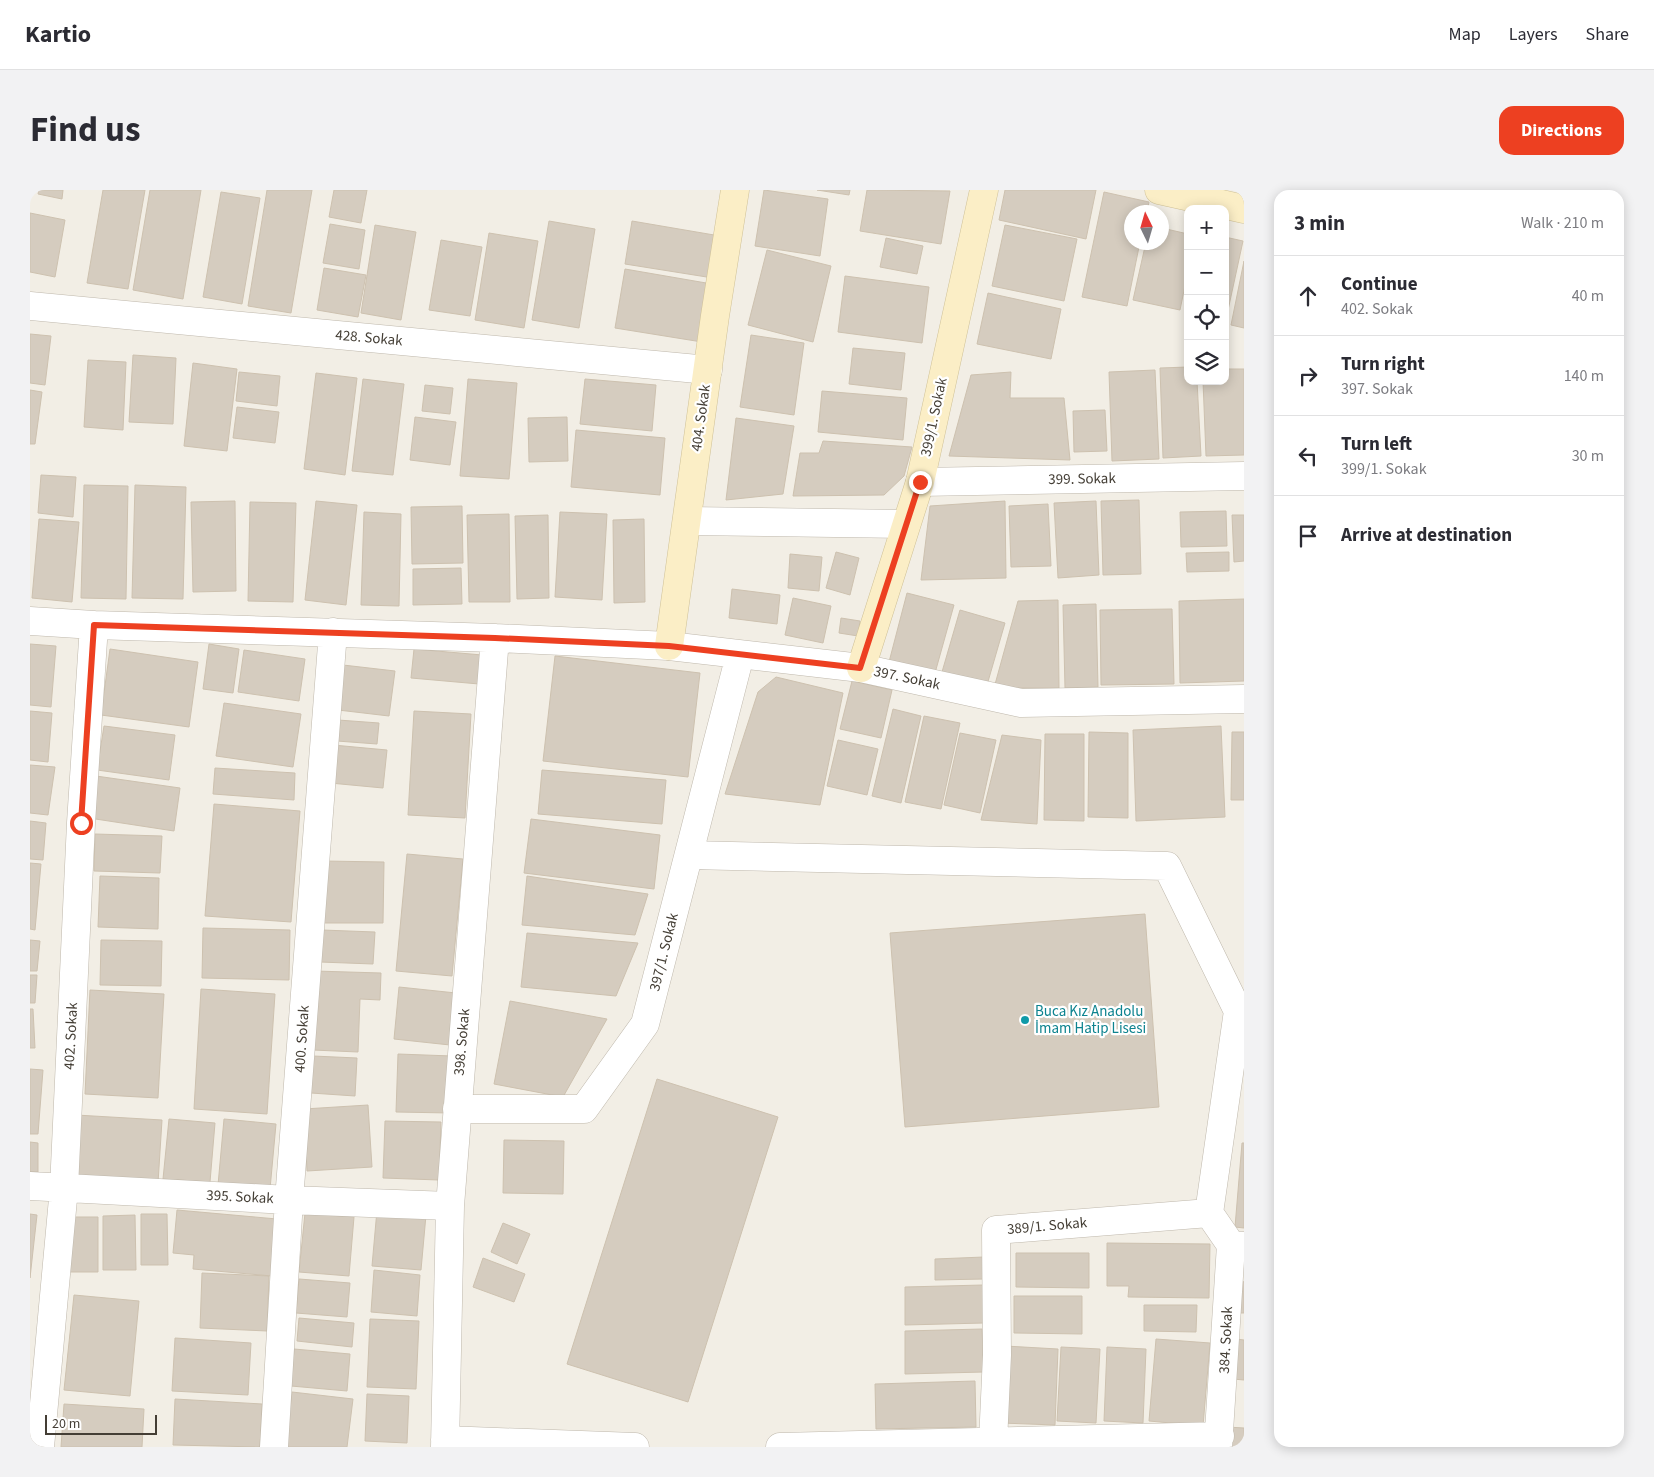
<!DOCTYPE html>
<html lang="en">
<head>
<meta charset="utf-8">
<style>
	:root { --surface:#fff; --page:#f2f2f3; --text:#2b2b33; --muted:#7c7c81; --line:#e1e1e2; --accent:#ed4021 }
	body { margin:0; font-family:"Source Sans 3",sans-serif; background:var(--page); color:var(--text) }
	.controls { position:absolute; right:15px; top:15px; display:grid; overflow:hidden; border-radius:10px; box-shadow:0 2px 12px #0003 }
	.controls button { width:45px; height:45px; display:grid; place-items:center; padding:0; border:0; border-bottom:1px solid var(--line); background:var(--surface); color:var(--text); font:25px sans-serif }
	.compass { position:absolute; left:1094px; top:15px; width:45px; height:45px; border-radius:50%; background:var(--surface); box-shadow:0 2px 12px #0003; rotate:355deg }
	.scale { position:absolute; left:15px; bottom:12px; width:112px; box-sizing:border-box; padding-left:5px; border:2px solid #443e35; border-top:0; font-size:14px; line-height:18px; white-space:nowrap; color:#443e35; -webkit-text-stroke:4px #fff; paint-order:stroke }
	.stop { position:absolute; width:15px; height:15px; margin:-11px; border:4px solid #ed4021; border-radius:50%; background:#fff }
	.stop.end { background:#ed4021; border-color:#fff; box-shadow:0 1px 5px #0008 }
	.list { margin:0; padding:0; list-style:none }
	h2 { display:flex; justify-content:space-between; align-items:center; height:65px; margin:0; padding:0 20px; font-size:21px }
	h2 small { font-size:16px; font-weight:400; color:var(--muted) }
	.list li { display:grid; grid-template-columns:32px 1fr auto; gap:15px; align-items:center; box-sizing:border-box; height:80px; padding:0 20px; border-top:1px solid var(--line) }
	.list b { display:block; font-size:19px; white-space:nowrap }
	.list p { margin:0; font-size:16px; white-space:nowrap; color:var(--muted) }
	.list em { font-size:16px; font-style:normal; color:var(--muted) }
	.icon { flex:none; width:28px; height:28px; fill:none; stroke:currentColor; stroke-width:2; stroke-linecap:round; stroke-linejoin:round }
	.map { position:relative; flex:none; width:1214px; height:1257px; overflow:hidden; border-radius:15px }
	header { display:flex; align-items:center; gap:30px; box-sizing:border-box; height:70px; padding:0 25px; background:var(--surface); border-bottom:1px solid var(--line) }
	header strong { font-size:24px }
	nav { display:flex; gap:28px; margin-inline-start:auto; font-size:18px }
	.intro { display:flex; align-items:center; justify-content:space-between; box-sizing:border-box; height:120px; padding:0 30px }
	h1 { margin:0; font-size:35px }
	.button { padding:12px 22px; border-radius:15px; background:var(--accent); color:#fff; font-size:18px; font-weight:700 }
	main { display:flex; gap:30px; padding:0 30px }
	aside { flex:1; background:var(--surface); border-radius:15px; box-shadow:0 2px 12px #0003 }
	.map>svg:first-child { display:block }
	.building { fill:#d5ccbf; stroke:#cdc1af }
	.lines { fill:none; stroke-linecap:round; stroke-linejoin:round }
	.street-casing { stroke:#bfb8ac; stroke-width:29 }
	.secondary-casing { stroke:#cfc197; stroke-width:29 }
	.street { stroke:#fff; stroke-width:28 }
	.secondary { stroke:#fbeec6; stroke-width:28 }
	.route { stroke:#ed4021; stroke-width:6 }
	.culture-dot { fill:#0f9aa8; stroke:#fff; stroke-width:2 }
	.labels { text-anchor:middle; dominant-baseline:central; stroke-width:4.5; stroke-linejoin:round; paint-order:stroke }
	.street-label { font-size:15px; fill:#443e35; stroke:#fff }
	.culture-label { font-size:15px; fill:#0d838f; stroke:#fff; text-anchor:start }
</style>
</head>
<body>
<header>
<strong>Kartio</strong>
<nav><a>Map</a><a>Layers</a><a>Share</a></nav>
</header>
<div class="intro"><h1>Find us</h1><a class="button">Directions</a></div>
<main>
<div class="map">
<svg width="1214" height="1257" viewBox="0 0 1214 1257">
	<rect width="100%" height="100%" fill="#f2eee5"/>
	<path class="building" d="M 9,0 L 33,0 L 32,9 L 8,4 Z
		M 73,0 L 115,0 L 98,99 L 57,93 Z
		M 120,0 L 171,0 L 153,109 L 103,100 Z
		M 237,0 L 282,0 L 261,123 L 218,116 Z
		M 304,0 L 337,0 L 331,33 L 299,27 Z
		M 734,0 L 798,9 L 790,66 L 725,56 Z
		M 787,0 L 820,0 L 819,5 Z
		M 837,0 L 920,1 L 911,54 L 830,41 Z
		M 975,0 L 1066,0 L 1056,49 L 969,30 Z
		M 191,2 L 230,8 L 212,114 L 173,107 Z
		M 1074,2 L 1119,12 L 1117,22 L 1102,22 L 1102,52 L 1110,52 L 1097,116 L 1052,107 Z
		M 0,23 L 35,30 L 25,87 L 0,82 Z
		M 519,31 L 565,39 L 549,138 L 502,130 Z
		M 602,31 L 690,46 L 683,88 L 595,74 Z
		M 300,34 L 335,40 L 329,79 L 293,73 Z
		M 345,35 L 386,42 L 371,130 L 331,123 Z
		M 975,35 L 1047,49 L 1034,111 L 962,96 Z
		M 1132,38 L 1158,44 L 1158,81 L 1150,120 L 1103,110 L 1116,52 L 1132,52 Z
		M 459,43 L 508,51 L 494,138 L 445,130 Z
		M 1195,47 L 1213,51 L 1195,134 Z
		M 856,48 L 893,56 L 887,84 L 850,77 Z
		M 411,50 L 452,57 L 440,126 L 399,120 Z
		M 737,60 L 801,76 L 783,152 L 718,135 Z
		M 1214,71 L 1214,138 L 1201,135 Z
		M 294,78 L 336,85 L 328,127 L 287,120 Z
		M 595,79 L 682,94 L 672,152 L 585,138 Z
		M 815,86 L 899,97 L 892,153 L 808,142 Z
		M 958,103 L 1031,119 L 1021,169 L 947,154 Z
		M 0,144 L 21,146 L 15,195 L 0,193 Z
		M 721,145 L 774,153 L 764,225 L 710,217 Z
		M 823,158 L 875,163 L 871,200 L 819,194 Z
		M 103,165 L 146,168 L 143,234 L 99,232 Z
		M 58,170 L 96,172 L 93,240 L 54,237 Z
		M 163,173 L 207,179 L 197,261 L 154,256 Z
		M 1158,177 L 1158,191 L 1167,191 L 1171,266 L 1133,268 L 1130,178 Z
		M 1195,179 L 1214,179 L 1214,265 L 1176,266 L 1173,191 L 1195,191 Z
		M 1125,180 L 1129,269 L 1082,271 L 1079,182 Z
		M 209,182 L 250,186 L 247,216 L 206,211 Z
		M 981,182 L 980,208 L 1034,208 L 1040,270 L 919,266 L 941,185 Z
		M 286,183 L 327,188 L 315,285 L 274,279 Z
		M 333,189 L 374,194 L 363,285 L 322,281 Z
		M 438,189 L 487,193 L 479,289 L 430,286 Z
		M 555,189 L 626,195 L 622,241 L 550,234 Z
		M 395,195 L 423,198 L 420,224 L 392,221 Z
		M 0,200 L 12,202 L 5,254 L 0,254 Z
		M 792,201 L 877,208 L 873,250 L 788,242 Z
		M 207,217 L 249,222 L 245,253 L 203,248 Z
		M 1075,220 L 1077,261 L 1044,262 L 1043,221 Z
		M 385,227 L 426,232 L 420,275 L 380,270 Z
		M 537,227 L 538,271 L 499,272 L 498,228 Z
		M 706,228 L 764,236 L 753,304 L 696,310 Z
		M 546,240 L 635,248 L 630,305 L 541,297 Z
		M 793,251 L 882,257 L 874,286 L 854,305 L 763,306 L 770,263 L 789,263 Z
		M 11,285 L 46,287 L 43,327 L 8,323 Z
		M 54,295 L 98,296 L 96,409 L 51,408 Z
		M 105,295 L 156,297 L 153,409 L 102,408 Z
		M 1109,310 L 1111,384 L 1073,385 L 1071,311 Z
		M 205,311 L 206,401 L 163,402 L 161,312 Z
		M 286,311 L 327,315 L 316,415 L 275,410 Z
		M 975,311 L 976,388 L 891,390 L 900,316 Z
		M 1066,311 L 1069,385 L 1028,388 L 1024,313 Z
		M 220,312 L 266,313 L 263,412 L 218,411 Z
		M 1018,314 L 1021,376 L 981,377 L 979,316 Z
		M 432,316 L 433,373 L 382,374 L 381,317 Z
		M 1196,321 L 1197,356 L 1151,357 L 1150,322 Z
		M 334,322 L 371,324 L 369,416 L 331,415 Z
		M 530,322 L 577,324 L 572,410 L 525,407 Z
		M 479,324 L 480,412 L 439,412 L 437,325 Z
		M 518,325 L 519,408 L 487,409 L 485,326 Z
		M 1202,325 L 1214,325 L 1214,371 L 1204,372 Z
		M 9,329 L 49,332 L 42,412 L 2,408 Z
		M 614,329 L 615,412 L 584,413 L 583,330 Z
		M 806,362 L 829,368 L 820,405 L 796,398 Z
		M 1199,362 L 1199,381 L 1157,382 L 1156,363 Z
		M 760,364 L 792,367 L 789,401 L 758,398 Z
		M 431,378 L 432,414 L 383,415 L 383,379 Z
		M 702,399 L 750,405 L 747,434 L 699,428 Z
		M 877,403 L 924,415 L 905,483 L 859,472 Z
		M 763,408 L 801,416 L 793,453 L 755,445 Z
		M 1214,409 L 1214,491 L 1150,493 L 1149,411 Z
		M 1028,410 L 1029,498 L 964,498 L 988,411 Z
		M 1066,414 L 1068,497 L 1035,498 L 1033,415 Z
		M 1142,419 L 1144,494 L 1071,495 L 1070,420 Z
		M 930,420 L 975,433 L 957,495 L 912,482 Z
		M 811,428 L 830,431 L 828,446 L 809,443 Z
		M 0,454 L 26,456 L 21,517 L 0,515 Z
		M 179,454 L 209,459 L 203,503 L 173,499 Z
		M 80,459 L 168,472 L 159,537 L 71,525 Z
		M 384,459 L 452,465 L 449,494 L 381,488 Z
		M 214,460 L 275,469 L 269,511 L 208,502 Z
		M 525,466 L 670,483 L 658,587 L 513,571 Z
		M 313,475 L 365,481 L 359,526 L 308,520 Z
		M 746,487 L 813,503 L 790,615 L 695,604 L 728,502 Z
		M 822,491 L 862,500 L 851,548 L 810,539 Z
		M 194,513 L 271,524 L 263,577 L 186,566 Z
		M 863,519 L 891,526 L 871,613 L 842,606 Z
		M 0,521 L 22,523 L 18,572 L 0,570 Z
		M 384,521 L 441,524 L 435,628 L 378,625 Z
		M 894,526 L 930,533 L 911,619 L 875,612 Z
		M 308,530 L 349,533 L 347,554 L 307,551 Z
		M 74,536 L 145,545 L 139,590 L 67,580 Z
		M 1191,536 L 1195,627 L 1106,631 L 1103,540 Z
		M 1059,542 L 1098,543 L 1098,628 L 1058,627 Z
		M 1202,542 L 1214,542 L 1214,610 L 1201,610 Z
		M 930,543 L 966,550 L 950,623 L 914,615 Z
		M 1015,544 L 1054,544 L 1054,631 L 1014,630 Z
		M 972,545 L 1011,550 L 1007,634 L 951,630 Z
		M 808,550 L 848,559 L 837,605 L 797,596 Z
		M 303,555 L 357,560 L 353,598 L 300,593 Z
		M 0,575 L 25,577 L 18,625 L 0,623 Z
		M 185,578 L 265,583 L 264,610 L 183,604 Z
		M 512,580 L 636,590 L 632,634 L 508,624 Z
		M 66,586 L 150,598 L 144,641 L 59,628 Z
		M 184,614 L 270,621 L 261,732 L 175,726 Z
		M 501,629 L 630,645 L 624,699 L 494,683 Z
		M 0,631 L 16,633 L 13,670 L 0,669 Z
		M 65,644 L 132,646 L 130,683 L 64,681 Z
		M 377,664 L 433,669 L 422,786 L 366,781 Z
		M 294,671 L 354,672 L 353,733 L 293,733 Z
		M 0,673 L 11,674 L 5,740 L 0,739 Z
		M 70,686 L 129,688 L 128,739 L 68,737 Z
		M 497,686 L 618,704 L 605,745 L 492,735 Z
		M 1115,724 L 1129,917 L 875,937 L 860,743 Z
		M 173,738 L 260,740 L 259,790 L 172,788 Z
		M 292,740 L 345,742 L 343,774 L 290,772 Z
		M 497,743 L 608,753 L 586,806 L 491,797 Z
		M 0,750 L 10,751 L 7,781 L 0,781 Z
		M 71,750 L 132,751 L 131,796 L 70,795 Z
		M 285,781 L 351,783 L 350,810 L 330,809 L 328,862 L 283,860 Z
		M 0,785 L 7,785 L 5,813 L 0,813 Z
		M 369,797 L 426,803 L 420,855 L 364,849 Z
		M 171,799 L 245,804 L 237,924 L 164,919 Z
		M 60,800 L 134,804 L 128,908 L 55,904 Z
		M 480,811 L 577,829 L 533,907 L 464,894 Z
		M 0,819 L 3,819 L 5,858 L 0,858 Z
		M 368,864 L 422,866 L 420,923 L 366,922 Z
		M 283,866 L 327,868 L 325,906 L 281,903 Z
		M 0,879 L 13,880 L 8,944 L 0,944 Z
		M 627,889 L 748,927 L 658,1212 L 537,1174 Z
		M 338,915 L 342,977 L 277,981 L 274,919 Z
		M 46,925 L 132,930 L 128,993 L 42,987 Z
		M 139,929 L 185,933 L 180,992 L 133,989 Z
		M 194,929 L 246,934 L 240,999 L 188,995 Z
		M 355,931 L 411,932 L 409,990 L 353,988 Z
		M 474,950 L 534,951 L 533,1004 L 473,1003 Z
		M 0,952 L 8,953 L 8,982 L 0,982 Z
		M 1212,953 L 1214,953 L 1214,1038 L 1205,1037 Z
		M 147,1020 L 247,1029 L 242,1086 L 163,1079 L 164,1065 L 143,1063 Z
		M 347,1020 L 396,1025 L 391,1080 L 342,1076 Z
		M 275,1023 L 324,1027 L 319,1086 L 269,1082 Z
		M 0,1024 L 7,1025 L 0,1088 Z
		M 111,1024 L 137,1024 L 138,1075 L 111,1075 Z
		M 105,1025 L 106,1080 L 73,1080 L 73,1026 Z
		M 40,1027 L 68,1027 L 68,1082 L 40,1082 Z
		M 473,1033 L 500,1044 L 487,1074 L 461,1062 Z
		M 1077,1053 L 1180,1054 L 1179,1108 L 1098,1107 L 1099,1096 L 1077,1096 Z
		M 986,1063 L 1059,1063 L 1059,1098 L 986,1097 Z
		M 954,1067 L 954,1089 L 905,1090 L 905,1069 Z
		M 453,1068 L 495,1084 L 484,1112 L 443,1097 Z
		M 344,1080 L 390,1085 L 387,1126 L 341,1122 Z
		M 172,1083 L 239,1086 L 237,1141 L 170,1138 Z
		M 269,1089 L 320,1093 L 317,1127 L 266,1123 Z
		M 1212,1091 L 1214,1092 L 1214,1123 L 1209,1123 Z
		M 953,1095 L 954,1133 L 875,1135 L 875,1097 Z
		M 44,1105 L 109,1111 L 100,1206 L 34,1200 Z
		M 984,1106 L 1052,1106 L 1052,1144 L 984,1143 Z
		M 1114,1115 L 1167,1115 L 1166,1142 L 1114,1141 Z
		M 269,1128 L 324,1133 L 322,1157 L 267,1151 Z
		M 340,1129 L 389,1131 L 386,1199 L 337,1197 Z
		M 952,1139 L 954,1182 L 875,1184 L 875,1141 Z
		M 145,1148 L 221,1153 L 218,1205 L 142,1201 Z
		M 1126,1149 L 1180,1153 L 1173,1236 L 1119,1231 Z
		M 1206,1149 L 1214,1150 L 1214,1190 L 1203,1189 Z
		M 975,1156 L 1028,1159 L 1025,1235 L 971,1233 Z
		M 1031,1157 L 1070,1159 L 1066,1233 L 1027,1231 Z
		M 1077,1157 L 1116,1159 L 1113,1233 L 1074,1231 Z
		M 264,1159 L 320,1164 L 317,1201 L 261,1196 Z
		M 945,1191 L 946,1237 L 846,1239 L 845,1194 Z
		M 262,1202 L 323,1209 L 317,1257 L 255,1257 Z
		M 337,1204 L 379,1206 L 377,1253 L 335,1251 Z
		M 145,1209 L 232,1214 L 230,1257 L 143,1255 Z
		M 34,1214 L 114,1219 L 112,1257 L 31,1257 Z
		M 1197,1237 L 1214,1238 L 1214,1257 L 1195,1257 Z"/>
	<g class="lines">
		<defs>
			<path id="street" d="M 0,116 L 678,180
				M 890,292 L 1214,286
				M 657,331 L 876,334
				M 0,431 L 64,435 L 465,448 L 639,456 L 831,478 L 991,513 L 1214,509
				M 659,665 L 1137,676 L 1208,821 L 1179,1023
				M 427,919 L 554,919 L 615,834 L 710,465
				M 0,996 L 259,1010 L 420,1016
				M 415,1250 L 605,1257
				M 963,1252 L 967,1165 L 966,1040 L 1179,1023 L 1201,1055
				M 10,1257 L 34,998 L 51,633 L 64,435
				M 244,1257 L 259,1010 L 303,442
				M 415,1257 L 420,1016 L 465,448
				M 750,1257 L 1190,1246
				M 1188,1257 L 1201,1055 L 1214,1056"/>
			<path id="secondary" d="M 1129,0 L 1214,19
				M 639,456 L 685,126 L 705,0
				M 831,478 L 890,292 L 954,0"/>
		</defs>
		<use href="#street" class="street-casing"/>
		<use href="#secondary" class="secondary-casing"/>
		<use href="#street" class="street"/>
		<use href="#secondary" class="secondary"/>
	</g>
	<g class="lines">
		<path class="route" d="M 51,633 L 64,435 L 465,448 L 639,456 L 830,478 L 890,292"/>
	</g>
	<circle class="culture-dot" cx="995" cy="830" r="5"/>
	<g class="labels">
		<g class="street-label">
			<text transform="translate(339 148) rotate(5)">428. Sokak</text>
			<text transform="translate(904 227) rotate(-78)">399/1. Sokak</text>
			<text transform="translate(671 228) rotate(-82)">404. Sokak</text>
			<text transform="translate(1052 289) rotate(-1)">399. Sokak</text>
			<text transform="translate(877 488) rotate(12)">397. Sokak</text>
			<text transform="translate(634 762) rotate(-76)">397/1. Sokak</text>
			<text transform="translate(41 846) rotate(-87)">402. Sokak</text>
			<text transform="translate(272 849) rotate(-86)">400. Sokak</text>
			<text transform="translate(432 852) rotate(-85)">398. Sokak</text>
			<text transform="translate(210 1007) rotate(3)">395. Sokak</text>
			<text transform="translate(1017 1036) rotate(-5)">389/1. Sokak</text>
			<text transform="translate(1196 1150) rotate(-87)">384. Sokak</text>
		</g>
		<g class="culture-label">
			<text x="1005" y="821">Buca Kız Anadolu<tspan x="1005" dy="17">İmam Hatip Lisesi</tspan></text>
		</g>
	</g>
</svg>
<div class="controls">
<button>+</button>
<button>−</button>
<button><svg class="icon" aria-label="locate" viewBox="0 0 24 24"><circle cx="12" cy="12" r="6"/><path d="M12 2v4M12 18v4M2 12h4M18 12h4"/></svg></button>
<button><svg class="icon" aria-label="layers" viewBox="0 0 24 24"><path d="M12 4l9 5-9 5-9-5zM3 14l9 5 9-5"/></svg></button>
</div>
<svg class="compass" viewBox="-18 -18 36 36"><path d="M0-13l5 13h-10z" fill="#e53935"/><path d="M0 13l5-13h-10z" fill="#7c7c81"/></svg>
<div class="scale">20 m</div>
<div class="stop" style="left:51px;top:633px"></div>
<div class="stop end" style="left:890px;top:292px"></div>
</div>
<aside>
<h2>3 min<small>Walk · 210 m</small></h2>
<ul class="list">
<li><svg class="icon" aria-label="ahead" viewBox="0 0 24 24"><path d="M12 20V5M6 11l6-6 6 6"/></svg><div><b>Continue</b><p>402. Sokak</p></div><em>40 m</em></li>
<li><svg class="icon" aria-label="right" viewBox="0 0 24 24"><path d="M7 20v-9h11M14 6l5 5-5 5"/></svg><div><b>Turn right</b><p>397. Sokak</p></div><em>140 m</em></li>
<li><svg class="icon" aria-label="left" viewBox="0 0 24 24"><path d="M17 20v-9H6M10 6l-5 5 5 5"/></svg><div><b>Turn left</b><p>399/1. Sokak</p></div><em>30 m</em></li>
<li><svg class="icon" aria-label="arrive" viewBox="0 0 24 24"><path d="M6 21V4h12l-3 4 3 4H6"/></svg><div><b>Arrive at destination</b></div></li>
</ul>
</aside>
</main>
</body>
</html>
